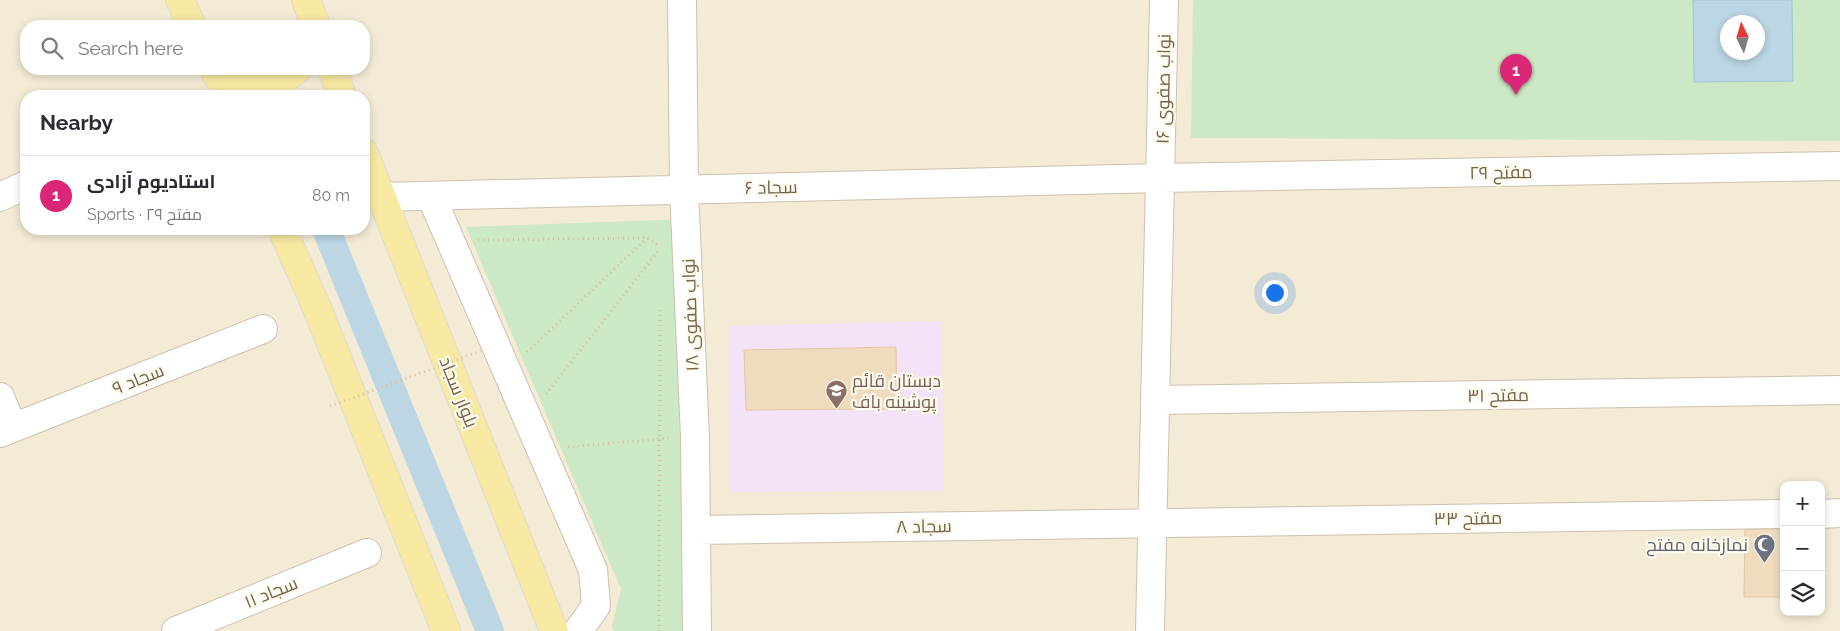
<!DOCTYPE html>
<html lang="en">
<head>
<meta charset="utf-8">
<style>
	:root { --surface:#fff; --page:#f7f7f7; --text:#2b2b33; --muted:#7c7c81; --line:#e1e1e2; --accent:#db2777 }
	body { margin:0; font-family:Raleway,Cairo,sans-serif; background:var(--page); color:var(--text) }
	.controls { position:absolute; right:15px; bottom:15px; display:grid; overflow:hidden; border-radius:10px; box-shadow:0 2px 8px #0003 }
	.controls button { width:45px; height:45px; display:grid; place-items:center; padding:0; border:0; border-bottom:1px solid var(--line); background:var(--surface); color:var(--text); font:25px sans-serif }
	.compass { position:absolute; left:1720px; top:15px; width:45px; height:45px; border-radius:50%; background:var(--surface); box-shadow:0 2px 8px #0003; rotate:355deg }
	.you { position:absolute; left:1274px; top:292px; width:18px; height:18px; margin:-12px; border:4px solid #fff; border-radius:50%; background:#1a73e8; box-shadow:0 0 0 8px #1a73e833 }
	.badge { display:grid; place-items:center; width:32px; height:32px; border-radius:50%; background:var(--accent); color:#fff; font-size:16px; font-weight:700 }
	.pin { position:absolute; translate:-50% -41px; filter:drop-shadow(0 1px 2px #0008) }
	.pin::after { content:''; position:absolute; top:26px; width:18px; height:15px; background:inherit; clip-path:polygon(0 0,100% 0,50% 100%) }
	.list { margin:0; padding:0; list-style:none }
	h2 { display:flex; justify-content:space-between; align-items:center; height:65px; margin:0; padding:0 20px; font-size:21px }
	h2 small { font-size:16px; font-weight:400; color:var(--muted) }
	.list li { display:grid; grid-template-columns:32px 1fr auto; gap:15px; align-items:center; box-sizing:border-box; height:80px; padding:0 20px; border-top:1px solid var(--line) }
	.list b { display:block; font-size:19px; white-space:nowrap }
	.list p { margin:0; font-size:16px; white-space:nowrap; color:var(--muted) }
	.list em { font-size:16px; font-style:normal; color:var(--muted) }
	.icon { flex:none; width:28px; height:28px; fill:none; stroke:currentColor; stroke-width:2; stroke-linecap:round; stroke-linejoin:round }
	.map { position:relative; flex:none; width:1840px; height:631px; overflow:hidden }
	.search { position:absolute; background:var(--surface); box-shadow:0 2px 8px #0003; left:20px; top:20px; width:350px; height:55px; display:flex; align-items:center; gap:12px; box-sizing:border-box; padding:0 18px; border-radius:20px; color:var(--muted); font-size:19px }
	.panel { position:absolute; background:var(--surface); box-shadow:0 2px 8px #0003; left:20px; top:90px; width:350px; height:145px; border-radius:20px }
	.map>svg:first-child { display:block }
	.residential { fill:#f3ebd5; fill-rule:evenodd }
	.education { fill:#f4e3f8 }
	.green { fill:#cce8c5; fill-rule:evenodd }
	.water { fill:#bcd6e4; stroke:#a2c3d5; fill-rule:evenodd }
	.lines { fill:none; stroke-linecap:round; stroke-linejoin:round }
	.canal { stroke:#bcd6e4; stroke-width:28 }
	.building { fill:#efdcbf; stroke:#e1c7a0 }
	.minor-casing { stroke:#cdc1ad; stroke-width:30 }
	.major-casing { stroke:#ded9d4; stroke-width:30 }
	.path { stroke:#d4c0a2; stroke-width:3; stroke-dasharray:1 4; stroke-linecap:butt }
	.minor { stroke:#fff; stroke-width:28 }
	.major { stroke:#f7e9a2; stroke-width:28 }
	.path-bridge { stroke:#d4c0a2; stroke-width:3; stroke-dasharray:1 4; stroke-linecap:butt }
	.labels { text-anchor:middle; dominant-baseline:central; stroke-width:4.5; stroke-linejoin:round; paint-order:stroke }
	.street-label { font-size:18px; fill:#74624c; stroke:#fefbed }
	.education-label { font-size:18px; fill:#785e54; stroke:#fefbed; text-anchor:start }
	.worship-label { font-size:18px; fill:#5b616d; stroke:#fefbed; text-anchor:end }
</style>
</head>
<body>
<div class="map">
<svg width="1840" height="631" viewBox="0 0 1840 631">
	<rect width="100%" height="100%" fill="#fbf8e6"/>
	<path class="residential" d="M 0,0 L 1840,0 L 1840,631 L 0,631 ZM 1728,22 L 1758,22 L 1758,52 L 1728,52 ZM 26,26 L 364,26 L 364,69 L 26,69 ZM 26,96 L 364,96 L 364,229 L 26,229 ZM 1784,485 L 1821,485 L 1821,612 L 1784,612 Z"/>
	<path class="education" d="M 941,321 L 944,491 L 729,492 L 729,326 Z"/>
	<path class="green" d="M 1193,0 L 1840,0 L 1840,141 L 1191,138 ZM 1728,22 L 1758,22 L 1758,52 L 1728,52 Z
		M 689,219 L 691,631 L 614,631 L 612,627 L 621,589 L 466,227 Z"/>
	<path class="water" d="M 1693,0 L 1792,0 L 1793,81 L 1694,82 ZM 1728,22 L 1758,22 L 1758,52 L 1728,52 Z"/>
	<g class="lines">
		<path class="canal" d="M 326,229 L 490,631"/>
	</g>
	<path class="building" d="M 896,347 L 897,409 L 746,410 L 744,350 Z
		M 1745,529 L 1784,529 L 1784,597 L 1744,597 Z"/>
	<g class="lines">
		<defs>
			<path id="minor" d="M 682,0 L 684,190 L 695,436 L 697,631
				M 431,196 L 593,570 L 596,606 L 578,631
				M 0,197 L 26,185
				M 381,197 L 1161,178 L 1840,166
				M 0,397 L 13,428
				M 1156,400 L 1840,390
				M 0,433 L 263,329
				M 1821,514 L 1840,513
				M 696,530 L 1784,514
				M 176,631 L 367,553
				M 1150,631 L 1164,0"/>
			<path id="major" d="M 180,0 L 192,26
				M 306,0 L 316,26
				M 214,69 L 218,77 L 251,89 L 279,83 L 298,69
				M 332,69 L 342,96
				M 364,153 L 554,631
				M 282,229 L 317,308 L 446,631"/>
		</defs>
		<use href="#minor" class="minor-casing"/>
		<use href="#major" class="major-casing"/>
		<path class="path" d="M 478,240 L 647,238 L 659,246
			M 527,352 L 647,238
			M 546,394 L 660,249
			M 568,447 L 669,438
			M 659,631 L 660,309"/>
		<use href="#minor" class="minor"/>
		<use href="#major" class="major"/>
		<path class="path-bridge" d="M 330,406 L 481,351"/>
	</g>
	<defs>
		<symbol id="school-pin" viewBox="-11 -11 22 30"><path d="M0 17L-7.5 6A9.5 9.5 0 1 1 7.5 6Z" fill="#8d6e63" stroke="#fefbed"/><path d="M0-5L7-2L0 1L-7-2ZM-4 1L0 2.5L4 1V4Q0 6-4 4Z" fill="#fff"/></symbol>
		<symbol id="mosque-pin" viewBox="-11 -11 22 30"><path d="M0 17L-7.5 6A9.5 9.5 0 1 1 7.5 6Z" fill="#6b7280" stroke="#fefbed"/><path d="M3.5-4.9A6 6 0 1 0 3.5 4.9A5 5 0 1 1 3.5-4.9Z" fill="#fff"/></symbol>
	</defs>
	<g fill-rule="evenodd">
		<use href="#school-pin" x="824" y="378" width="25" height="34"/>
		<use href="#mosque-pin" x="1752" y="532" width="25" height="34"/>
	</g>
	<g class="labels">
		<g class="street-label">
			<text transform="translate(1163 89) rotate(-89)">نواب صفوی ۱۶</text>
			<text transform="translate(1501 172) rotate(-1)">مفتح ۲۹</text>
			<text transform="translate(771 187) rotate(-1)">سجاد ۶</text>
			<text transform="translate(690 315) rotate(-92)">نواب صفوی ۱۸</text>
			<text transform="translate(138 379) rotate(-22)">سجاد ۹</text>
			<text transform="translate(459 392) rotate(68)">بلوار سجاد</text>
			<text transform="translate(1498 395) rotate(-1)">مفتح ۳۱</text>
			<text transform="translate(1468 518) rotate(-1)">مفتح ۳۳</text>
			<text transform="translate(924 526) rotate(-1)">سجاد ۸</text>
			<text transform="translate(271 592) rotate(-22)">سجاد ۱۱</text>
		</g>
		<g class="education-label">
			<text x="852" y="380">دبستان قائم<tspan x="852" dy="21">پوشینه باف</tspan></text>
		</g>
		<g class="worship-label">
			<text x="1748" y="544">نمازخانه مفتح</text>
		</g>
	</g>
</svg>
<div class="controls">
<button>+</button>
<button>−</button>
<button><svg class="icon" aria-label="layers" viewBox="0 0 24 24"><path d="M12 4l9 5-9 5-9-5zM3 14l9 5 9-5"/></svg></button>
</div>
<svg class="compass" viewBox="-18 -18 36 36"><path d="M0-13l5 13h-10z" fill="#e53935"/><path d="M0 13l5-13h-10z" fill="#7c7c81"/></svg>
<div class="you"></div>
<div class="pin badge" style="left:1516px;top:95px">1</div>
<div class="search"><svg class="icon" aria-label="search" viewBox="0 0 24 24"><circle cx="10" cy="10" r="6"/><path d="M15 15l6 6"/></svg>Search here</div>
<section class="panel">
<h2>Nearby<small></small></h2>
<ul class="list">
<li><span class="badge">1</span><div><b>استادیوم آزادی</b><p>Sports · مفتح ۲۹</p></div><em>80 m</em></li>
</ul>
</section>
</div>
</body>
</html>
